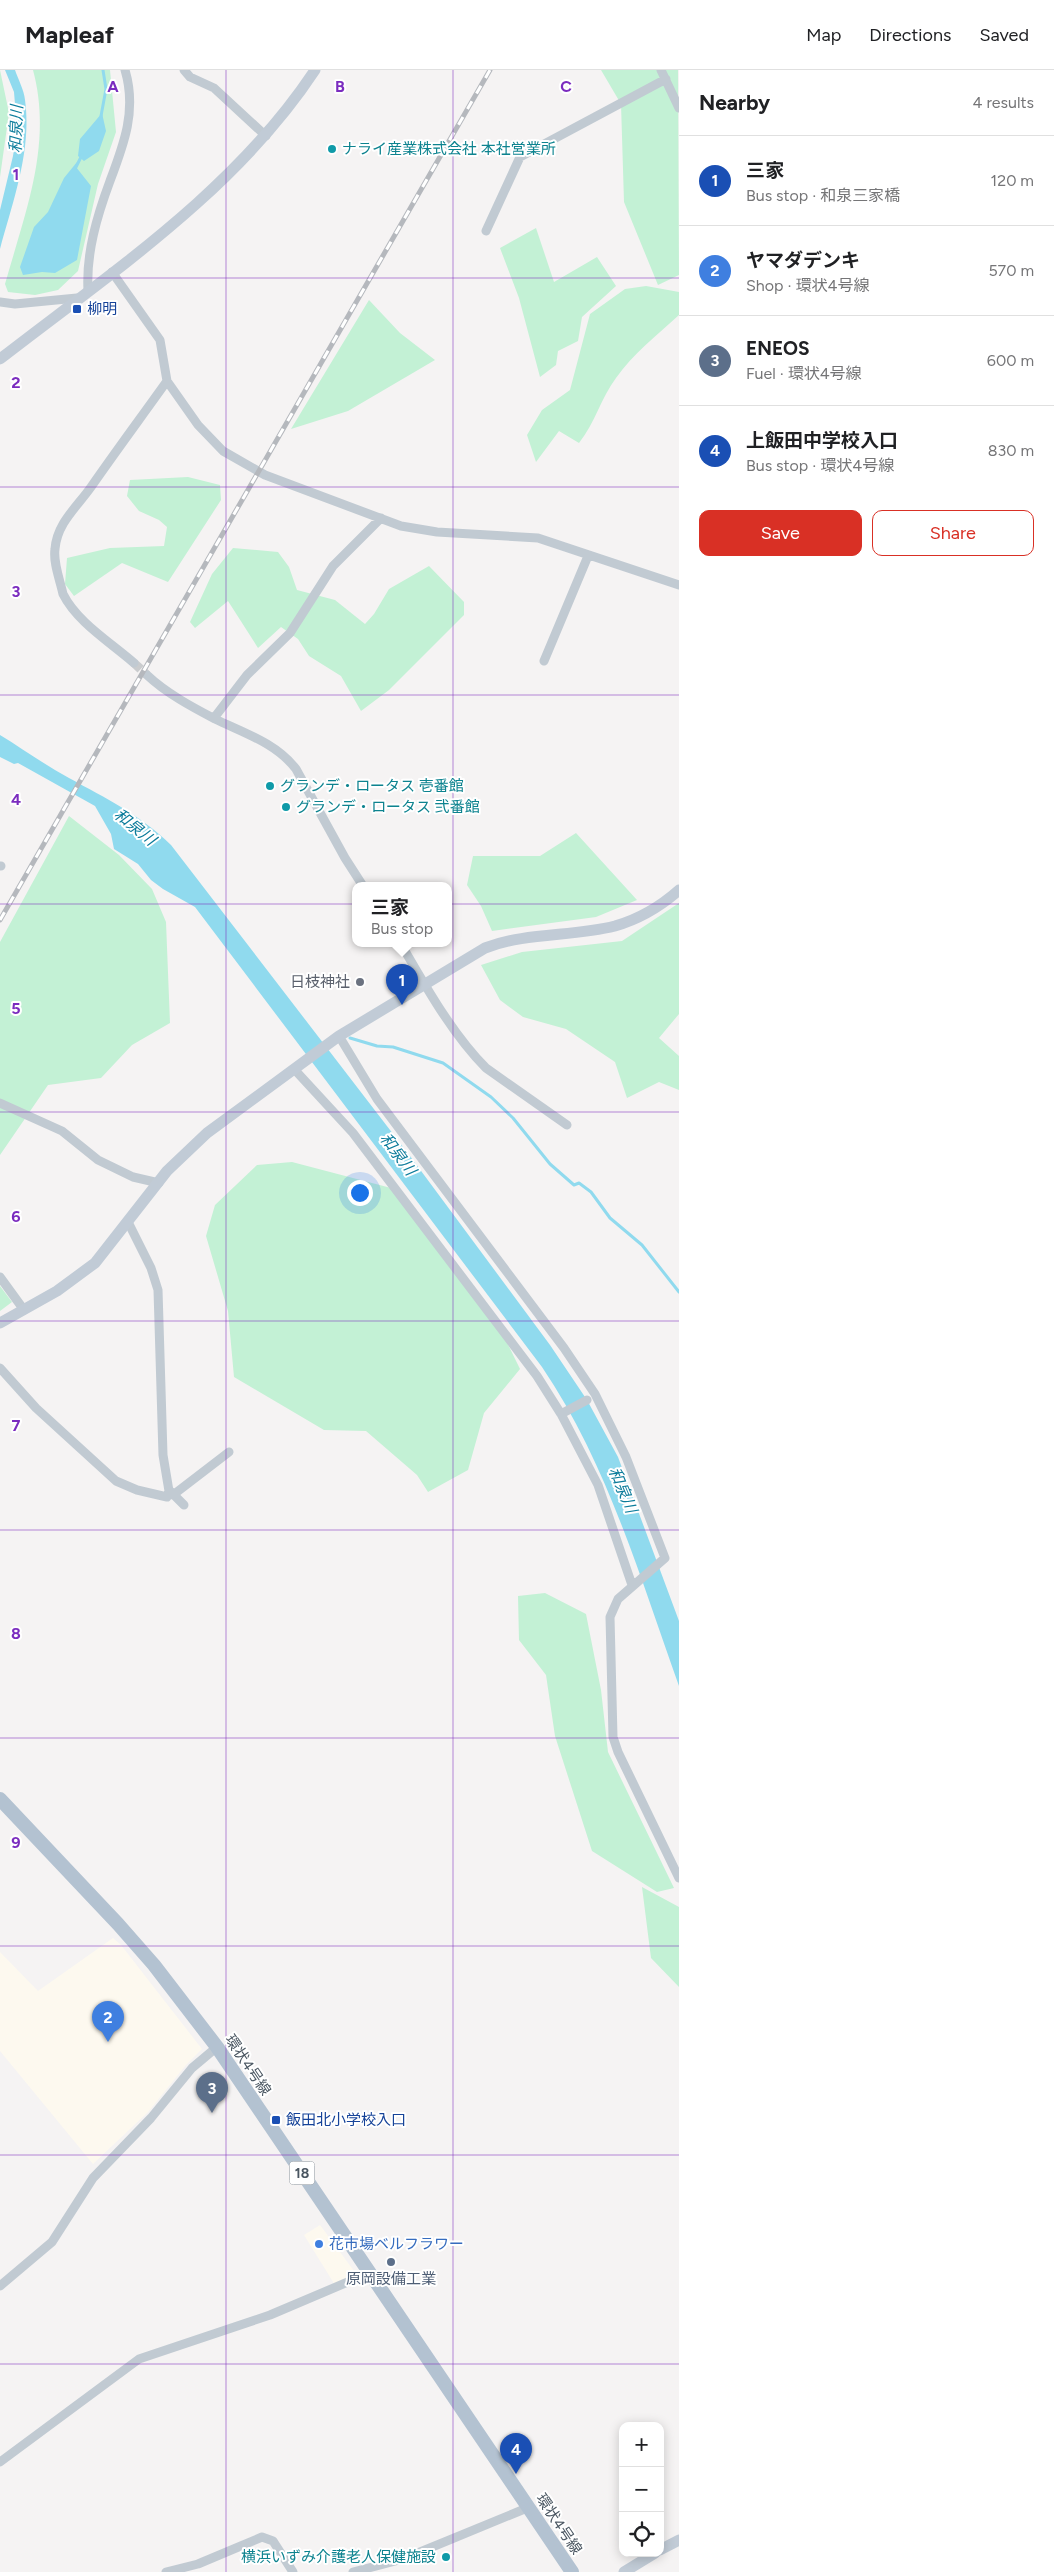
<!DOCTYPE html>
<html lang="en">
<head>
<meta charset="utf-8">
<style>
	:root { --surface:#fff; --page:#f6f6f6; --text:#202124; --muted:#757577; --line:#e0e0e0; --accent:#d93025 }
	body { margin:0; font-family:Figtree,"Noto Sans JP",sans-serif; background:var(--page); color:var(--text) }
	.controls { position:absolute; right:15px; bottom:15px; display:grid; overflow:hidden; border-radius:10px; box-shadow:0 2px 12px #0003 }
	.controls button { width:45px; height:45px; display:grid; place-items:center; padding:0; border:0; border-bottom:1px solid var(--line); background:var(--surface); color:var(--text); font:25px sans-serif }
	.you { position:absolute; left:359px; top:1122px; width:18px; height:18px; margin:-12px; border:4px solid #fff; border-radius:50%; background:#1a73e8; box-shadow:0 0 0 8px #1a73e833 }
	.badge { display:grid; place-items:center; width:32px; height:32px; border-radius:50%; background:var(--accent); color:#fff; font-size:16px; font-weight:700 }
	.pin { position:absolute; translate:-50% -41px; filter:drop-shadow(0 1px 2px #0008) }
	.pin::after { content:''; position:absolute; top:26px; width:18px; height:15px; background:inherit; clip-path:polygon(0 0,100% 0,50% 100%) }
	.popup { position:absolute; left:352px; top:812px; width:100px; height:65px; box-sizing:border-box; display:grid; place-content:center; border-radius:10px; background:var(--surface); filter:drop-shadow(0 1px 4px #0005); font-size:16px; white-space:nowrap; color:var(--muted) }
	.popup b { font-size:19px; color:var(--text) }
	.popup::after { content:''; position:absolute; left:50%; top:100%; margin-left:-10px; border:10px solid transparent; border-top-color:var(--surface) }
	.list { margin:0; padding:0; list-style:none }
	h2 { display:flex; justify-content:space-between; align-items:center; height:65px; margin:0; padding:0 20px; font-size:21px }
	h2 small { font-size:16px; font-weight:400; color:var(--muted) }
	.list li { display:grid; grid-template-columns:32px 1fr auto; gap:15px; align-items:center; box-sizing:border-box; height:90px; padding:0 20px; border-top:1px solid var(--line) }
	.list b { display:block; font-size:19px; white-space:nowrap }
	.list p { margin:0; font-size:16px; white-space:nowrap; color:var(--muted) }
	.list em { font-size:16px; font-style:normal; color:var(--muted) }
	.actions { display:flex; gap:10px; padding:15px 20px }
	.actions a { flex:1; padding:11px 0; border:1px solid var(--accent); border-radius:10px; text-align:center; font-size:18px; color:var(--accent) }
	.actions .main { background:var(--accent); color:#fff }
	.icon { flex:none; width:28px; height:28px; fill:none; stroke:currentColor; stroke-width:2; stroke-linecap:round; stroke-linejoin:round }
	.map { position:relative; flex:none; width:679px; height:2502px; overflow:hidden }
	header { display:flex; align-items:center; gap:30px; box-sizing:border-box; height:70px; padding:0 25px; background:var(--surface); border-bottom:1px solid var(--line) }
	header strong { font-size:24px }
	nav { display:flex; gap:28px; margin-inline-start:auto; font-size:18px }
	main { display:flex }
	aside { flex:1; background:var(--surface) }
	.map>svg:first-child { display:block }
	.commercial { fill:#fdf9ef }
	.green { fill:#c3f1d5 }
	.water { fill:#90daee }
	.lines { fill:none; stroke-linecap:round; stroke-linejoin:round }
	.stream { stroke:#90daee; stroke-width:3 }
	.street-tunnel { stroke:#caccce; stroke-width:9; stroke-dasharray:9 4.5; stroke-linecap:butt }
	.street { stroke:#c1cad2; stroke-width:9 }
	.secondary { stroke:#c1cbd6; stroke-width:11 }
	.primary { stroke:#b3c2d1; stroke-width:14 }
	.rail-casing { stroke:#b5b8bd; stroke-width:5 }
	.rail { stroke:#fff; stroke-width:3; stroke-dasharray:9; stroke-linecap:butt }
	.grid { fill:none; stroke:#7b2cbf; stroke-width:1; stroke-opacity:0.55 }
	.culture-dot { fill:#0f9aa8; stroke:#fff; stroke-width:2 }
	.transit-dot { fill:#1a4fb4; stroke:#fff; stroke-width:2 }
	.worship-dot { fill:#6b7280; stroke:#fff; stroke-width:2 }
	.shop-dot { fill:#3f7fe0; stroke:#fff; stroke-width:2 }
	.service-dot { fill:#5c6f8a; stroke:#fff; stroke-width:2 }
	.labels { text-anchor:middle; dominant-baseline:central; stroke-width:4; stroke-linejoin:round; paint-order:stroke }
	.shield { fill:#fff; stroke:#808990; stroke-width:1 }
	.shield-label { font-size:14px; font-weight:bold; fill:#4a5661 }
	.culture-label { font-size:15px; fill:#0d838f; stroke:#fff; text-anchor:start }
	.transit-label { font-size:15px; fill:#164399; stroke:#fff; text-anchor:start }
	.worship-label { font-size:15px; fill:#5b616d; stroke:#fff; text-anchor:end }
	.street-label { font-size:15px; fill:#4a5661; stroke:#fff }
	.shop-label { font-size:15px; fill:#366cbe; stroke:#fff; text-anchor:start }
	.service-label { font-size:15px; fill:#4e5e75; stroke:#fff }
	.water-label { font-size:16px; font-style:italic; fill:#0c7c9b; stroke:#fff }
	.grid-label { font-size:16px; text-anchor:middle; font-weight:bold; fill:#7b2cbf; stroke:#fff; stroke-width:4; stroke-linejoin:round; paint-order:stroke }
</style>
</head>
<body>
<header>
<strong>Mapleaf</strong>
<nav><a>Map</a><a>Directions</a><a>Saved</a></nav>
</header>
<main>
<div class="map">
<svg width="679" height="2502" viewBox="0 0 679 2502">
	<rect width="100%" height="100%" fill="#f5f3f3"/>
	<path class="commercial" d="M 113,1868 L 121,1875 L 202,1979 L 186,1995 L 148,2042 L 93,2094 L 0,1981 L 0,1882 L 38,1921 Z
		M 320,2155 L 357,2205 L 335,2215 L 304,2165 Z"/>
	<path class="green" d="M 0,0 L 9,43 L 0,107 Z
		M 33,0 L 110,0 L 116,62 L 98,114 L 78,201 L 58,220 L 35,225 L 8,222 L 5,214 C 25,143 53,74 33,0 Z
		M 601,0 L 678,0 L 679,205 L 658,215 L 624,132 L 621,34 Z
		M 536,158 L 554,212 L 597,187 L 616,216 L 582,247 L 578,271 L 558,281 L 556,295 L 540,307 L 519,228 L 500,178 Z
		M 646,216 L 679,222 L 679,245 C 657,265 633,284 616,308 C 601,328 595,353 579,373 L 559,361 L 536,392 L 527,365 L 542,340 L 570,320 L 590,244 L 625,219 Z
		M 369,230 L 400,263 L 435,290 L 348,341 L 291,359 Z
		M 188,407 L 220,415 L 221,430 L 168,512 L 122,493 L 74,526 L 65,514 L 67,488 L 110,478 L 164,476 L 167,457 L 159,450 L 139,441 L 127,426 L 130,410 Z
		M 233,478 L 278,482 L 289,497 L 297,520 L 335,530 L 365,554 L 374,544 L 389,519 L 429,496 L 464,532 L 464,545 L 389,620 L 361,641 L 341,606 L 309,586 L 298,569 L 281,557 L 258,578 L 228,531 L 195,558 L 190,552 L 212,504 Z
		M 69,746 L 119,785 L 152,819 L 166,852 L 170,953 L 132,975 L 101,1008 L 48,1015 L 0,1085 L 0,872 Z
		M 576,763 L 637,830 L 596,847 L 492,861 L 481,836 L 467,815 L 473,786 L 540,786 Z
		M 679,833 L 679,944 L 659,968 L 679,986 L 679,1020 L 659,1012 L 627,1028 L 615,992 L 566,959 L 523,947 L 500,930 L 481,895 L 522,882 L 622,871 Z
		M 292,1092 L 391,1118 L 492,1242 L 520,1299 L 484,1343 L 468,1400 L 428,1422 L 417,1405 L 366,1361 L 324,1360 L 234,1307 L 228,1241 L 206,1166 L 215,1135 L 257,1095 Z
		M 0,1216 L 12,1232 L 0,1241 Z
		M 545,1523 L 586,1544 L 601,1620 L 608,1682 L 674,1818 L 657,1822 L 592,1781 L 555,1666 L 546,1605 L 519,1570 L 518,1526 Z
		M 642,1817 L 679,1837 L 679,1917 L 651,1888 Z"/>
	<path class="water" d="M 5,0 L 15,0 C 18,9 24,20 25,30 C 32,80 13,131 0,179 L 0,140 L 13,86 L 17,59 L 14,22 Z
		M 102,43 L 106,61 L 99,81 L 84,91 L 78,86 L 80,69 Z
		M 77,92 L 76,97 L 91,116 L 77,190 L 55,203 L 42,202 L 23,205 L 20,197 L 34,157 L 48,142 L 64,108 Z
		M 0,665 C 23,679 45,695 69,708 C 107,729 139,744 171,775 L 410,1086 L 550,1275 L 587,1330 L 618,1387 L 679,1551 L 679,1616 C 640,1507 607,1393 542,1297 L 195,837 L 163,819 L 151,810 L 138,794 L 114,779 L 111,764 L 95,736 L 18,693 L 14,694 L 0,687 Z"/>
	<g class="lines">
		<path class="stream" d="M 101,46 L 106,19 L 103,0
			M 76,97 L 82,85
			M 350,968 L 377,976 L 393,977 L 443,993 L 491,1027 L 513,1048 L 550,1094 L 574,1115 L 579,1113 L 591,1122 L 610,1148 L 642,1175 L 679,1222"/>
		<path class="street-tunnel" d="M 134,593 L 147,605"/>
		<path class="street" d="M 184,0 L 190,7 L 214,18 L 266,66
			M 661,0 L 679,38
			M 486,161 L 520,87 L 666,9
			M 112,202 L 160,270 L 167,311 L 198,355 L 223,381 L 265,405 L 401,456 L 437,462 L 538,468 L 679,515
			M 88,220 C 86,183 97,146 110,111 C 124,74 137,40 125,0
			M 0,232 L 15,234 L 77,228
			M 544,591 L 588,486
			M 134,593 C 110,572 77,552 63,524 C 60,510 53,493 55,479 C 57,453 77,437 91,417 C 116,381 142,346 167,311
			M 147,605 C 166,623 192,637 215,649 C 244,663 276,673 296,699 L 345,788 L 363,816
			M 214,648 L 247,605 L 290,563 L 333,496 L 381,448
			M 0,796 L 1,796
			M 401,874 C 425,915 452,964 486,998 L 567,1055
			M 339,966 L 377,1029 L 564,1278 L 595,1324 L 626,1387 L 665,1488 L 618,1529 L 610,1547 L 613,1667 L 618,1682 L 679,1808
			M 294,999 L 353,1063 L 537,1306 L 561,1344 L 598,1415 L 632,1515
			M 0,1033 L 62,1061 L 98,1090 L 133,1107 L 159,1113
			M 0,1207 L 24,1240
			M 0,1298 L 36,1338 L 116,1411 L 137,1420 L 167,1427 L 169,1421 L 163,1385 L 158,1220 L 151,1198 L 128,1152
			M 561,1344 L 587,1330
			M 170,1421 L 184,1435
			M 173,1425 L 229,1382
			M 0,2216 L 52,2172 L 93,2108 L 151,2048 L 192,1998 L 217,1977
			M 0,2392 L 139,2289 L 270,2245 L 369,2203
			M 166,2502 L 198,2494 L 262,2467 L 273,2471 L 293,2502
			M 353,2502 L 403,2489 L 527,2438"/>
		<path class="secondary" d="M 0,289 C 112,202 236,120 315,0
			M 0,1253 L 57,1221 L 95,1193 L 167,1101 L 207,1063 L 339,966 L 485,878 C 527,862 572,867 615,856 C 639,849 661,836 679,820
			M 660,2480 L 679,2470
			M 624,2502 L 655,2483"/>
		<path class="primary" d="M 0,1729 L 118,1854 L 154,1895 L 217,1977 L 572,2502"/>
		<defs>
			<path id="rail" d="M 0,850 L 490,0"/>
		</defs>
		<use href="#rail" class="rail-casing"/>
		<use href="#rail" class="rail"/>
	</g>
	<path class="grid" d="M 226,0 L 226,2502M 453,0 L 453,2502M 0,208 L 679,208M 0,417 L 679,417M 0,625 L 679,625M 0,834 L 679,834M 0,1042 L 679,1042M 0,1251 L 679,1251M 0,1460 L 679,1460M 0,1668 L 679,1668M 0,1876 L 679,1876M 0,2085 L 679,2085M 0,2294 L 679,2294"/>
	<g class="culture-dot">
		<circle cx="332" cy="79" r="5"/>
		<circle cx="270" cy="716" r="5"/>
		<circle cx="286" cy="737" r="5"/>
		<circle cx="446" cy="2487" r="5"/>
	</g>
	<g class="transit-dot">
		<rect x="72" y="234" width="10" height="10" rx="2.5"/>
		<rect x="271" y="2045" width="10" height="10" rx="2.5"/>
	</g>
	<circle class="worship-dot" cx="360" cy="912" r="5"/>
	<circle class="shop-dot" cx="319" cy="2174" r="5"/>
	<circle class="service-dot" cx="391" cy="2192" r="5"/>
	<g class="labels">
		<rect class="shield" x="289.5" y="2091.5" width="25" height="23" rx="4"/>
		<g class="shield-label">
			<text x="302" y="2103">18</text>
		</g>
		<g class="culture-label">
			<text x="342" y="79">ナライ産業株式会社 本社営業所</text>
			<text x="280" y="716">グランデ・ロータス 壱番館</text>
			<text x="296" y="737">グランデ・ロータス 弐番館</text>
			<text x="436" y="2487" text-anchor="end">横浜いずみ介護老人保健施設</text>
		</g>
		<g class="transit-label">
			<text x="87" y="239">柳明</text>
			<text x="286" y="2050">飯田北小学校入口</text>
		</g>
		<g class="worship-label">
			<text x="350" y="912">日枝神社</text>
		</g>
		<g class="street-label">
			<text transform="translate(248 1995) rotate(56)">環状4号線</text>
			<text transform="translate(559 2454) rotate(56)">環状4号線</text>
		</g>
		<g class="shop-label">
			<text x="329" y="2174">花市場ベルフラワー</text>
		</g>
		<g class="service-label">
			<text x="391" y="2209">原岡設備工業</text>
		</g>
		<g class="water-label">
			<text transform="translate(16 59) rotate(-88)">和泉川</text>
			<text transform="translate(135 757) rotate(39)">和泉川</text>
			<text transform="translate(398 1084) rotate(53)">和泉川</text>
			<text transform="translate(623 1420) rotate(67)">和泉川</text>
		</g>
	</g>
	<g class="grid-label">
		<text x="113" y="22">A</text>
		<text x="340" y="22">B</text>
		<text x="566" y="22">C</text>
		<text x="16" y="110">1</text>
		<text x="16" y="318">2</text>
		<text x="16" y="527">3</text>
		<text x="16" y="735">4</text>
		<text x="16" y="944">5</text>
		<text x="16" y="1152">6</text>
		<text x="16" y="1361">7</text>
		<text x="16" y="1569">8</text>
		<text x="16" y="1778">9</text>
	</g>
</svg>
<div class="controls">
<button>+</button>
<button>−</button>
<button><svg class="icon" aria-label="locate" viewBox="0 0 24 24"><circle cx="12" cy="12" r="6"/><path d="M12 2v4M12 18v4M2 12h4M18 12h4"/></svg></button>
</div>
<div class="you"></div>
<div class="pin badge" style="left:402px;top:935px;background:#1a4fb4">1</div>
<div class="popup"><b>三家</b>Bus stop</div>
<div class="pin badge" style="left:108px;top:1972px;background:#3f7fe0">2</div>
<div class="pin badge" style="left:212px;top:2043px;background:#5c6f8a">3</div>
<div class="pin badge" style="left:516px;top:2404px;background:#1a4fb4">4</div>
</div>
<aside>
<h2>Nearby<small>4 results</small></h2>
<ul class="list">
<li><span class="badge" style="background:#1a4fb4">1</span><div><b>三家</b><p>Bus stop · 和泉三家橋</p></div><em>120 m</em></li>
<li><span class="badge" style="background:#3f7fe0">2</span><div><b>ヤマダデンキ</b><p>Shop · 環状4号線</p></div><em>570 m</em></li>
<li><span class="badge" style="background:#5c6f8a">3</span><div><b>ENEOS</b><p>Fuel · 環状4号線</p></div><em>600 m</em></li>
<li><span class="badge" style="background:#1a4fb4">4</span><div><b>上飯田中学校入口</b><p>Bus stop · 環状4号線</p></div><em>830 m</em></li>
</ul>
<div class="actions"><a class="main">Save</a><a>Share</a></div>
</aside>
</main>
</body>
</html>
